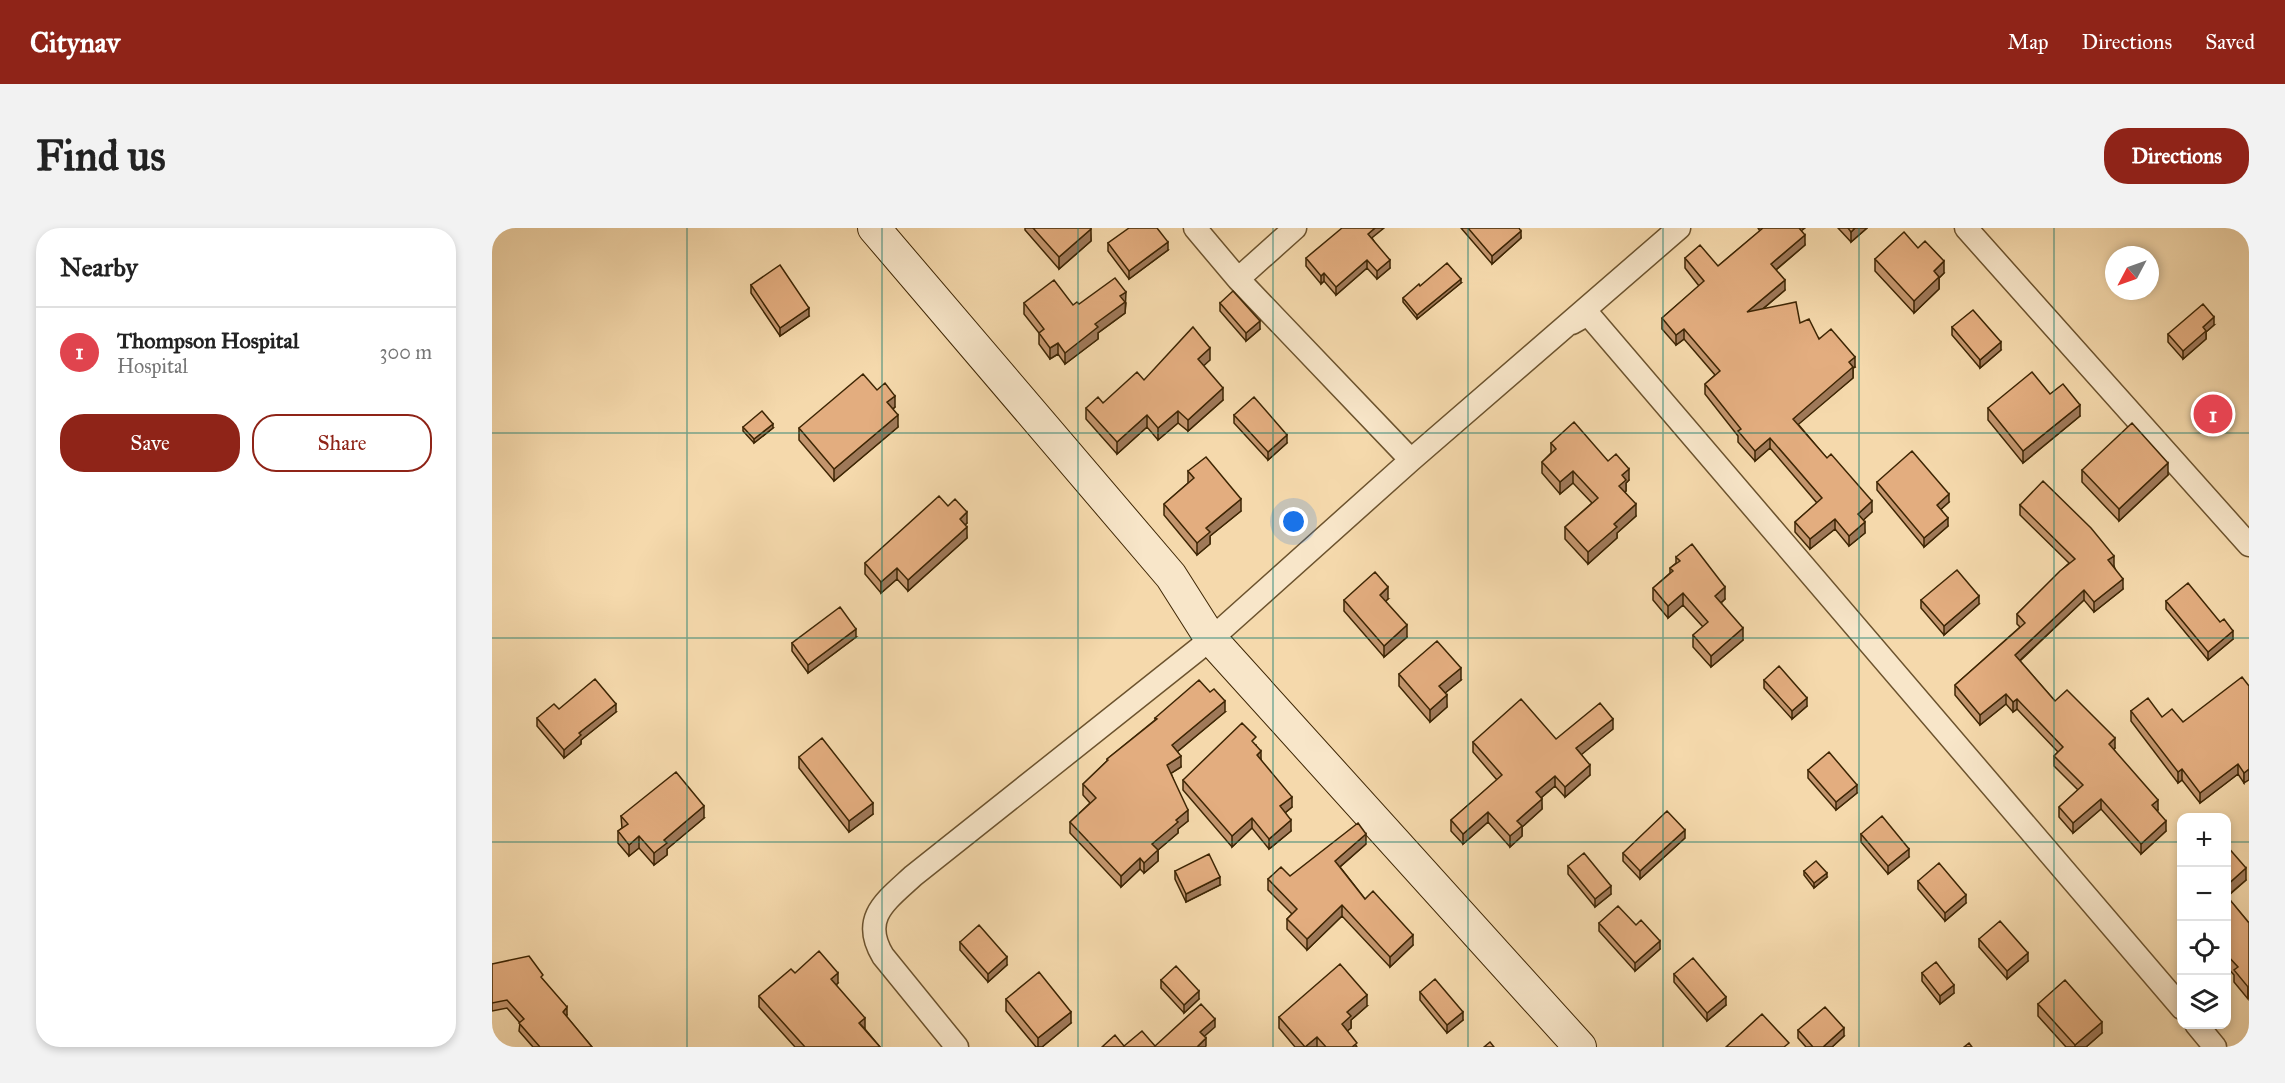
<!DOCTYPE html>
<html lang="en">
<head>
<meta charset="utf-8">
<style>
	:root { --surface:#fff; --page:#f2f2f2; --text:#222; --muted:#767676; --line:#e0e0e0; --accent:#8f2418 }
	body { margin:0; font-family:"IM FELL Great Primer",serif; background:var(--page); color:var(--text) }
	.controls { position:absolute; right:18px; bottom:18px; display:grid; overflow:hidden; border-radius:12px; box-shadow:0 3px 9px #0003 }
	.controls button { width:54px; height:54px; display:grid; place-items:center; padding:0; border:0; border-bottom:2px solid var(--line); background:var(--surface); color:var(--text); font:30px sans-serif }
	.compass { position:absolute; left:1613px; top:18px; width:54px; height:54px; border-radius:50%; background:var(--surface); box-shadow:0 3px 9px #0003; rotate:229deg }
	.you { position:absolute; left:802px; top:294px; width:21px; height:21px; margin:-15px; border:4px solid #fff; border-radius:50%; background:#1a73e8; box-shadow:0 0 0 9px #1a73e833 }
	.badge { display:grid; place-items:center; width:39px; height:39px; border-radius:50%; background:var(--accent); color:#fff; font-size:20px; font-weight:700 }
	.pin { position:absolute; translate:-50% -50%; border:3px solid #fff; box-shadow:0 2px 6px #0006 }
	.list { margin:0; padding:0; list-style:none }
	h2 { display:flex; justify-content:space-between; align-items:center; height:78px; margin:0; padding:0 24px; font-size:26px }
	h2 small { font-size:20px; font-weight:400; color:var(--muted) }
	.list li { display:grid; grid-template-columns:39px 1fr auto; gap:18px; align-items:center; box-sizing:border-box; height:90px; padding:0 24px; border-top:2px solid var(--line) }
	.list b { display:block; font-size:22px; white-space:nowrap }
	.list p { margin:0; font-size:20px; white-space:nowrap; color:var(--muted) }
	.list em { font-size:20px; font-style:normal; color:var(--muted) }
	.actions { display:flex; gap:12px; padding:18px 24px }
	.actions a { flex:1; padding:14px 0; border:2px solid var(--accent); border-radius:24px; text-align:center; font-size:21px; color:var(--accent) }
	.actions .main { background:var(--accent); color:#fff }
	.icon { flex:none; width:33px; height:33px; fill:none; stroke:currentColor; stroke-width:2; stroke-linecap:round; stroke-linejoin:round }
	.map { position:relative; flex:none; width:1757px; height:819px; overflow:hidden; border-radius:24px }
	header { display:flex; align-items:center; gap:36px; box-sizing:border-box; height:84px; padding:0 30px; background:var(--accent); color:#fff }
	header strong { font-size:28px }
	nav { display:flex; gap:33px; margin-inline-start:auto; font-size:21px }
	.intro { display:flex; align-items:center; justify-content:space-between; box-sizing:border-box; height:144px; padding:0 36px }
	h1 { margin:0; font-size:42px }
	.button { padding:15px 27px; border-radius:24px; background:var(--accent); color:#fff; font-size:21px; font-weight:700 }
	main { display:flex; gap:36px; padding:0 36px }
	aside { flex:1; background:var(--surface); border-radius:24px; box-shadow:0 3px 9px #0003 }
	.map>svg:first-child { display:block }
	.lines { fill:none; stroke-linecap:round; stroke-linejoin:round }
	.stream { stroke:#777f65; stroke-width:6 }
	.street-casing { stroke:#6c532e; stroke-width:25 }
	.secondary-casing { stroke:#3e2604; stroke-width:34 }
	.street { stroke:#f8e6c9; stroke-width:22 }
	.secondary { stroke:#f8e6c9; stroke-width:32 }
	.wall { fill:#c3956d; stroke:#3e2604; stroke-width:1.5 }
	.shaded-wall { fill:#9f7959; stroke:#3e2604; stroke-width:1.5 }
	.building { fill:#e3ad7f; stroke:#3e2604; stroke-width:1.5 }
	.grid { fill:none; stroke:#0f766e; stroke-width:1.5; stroke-opacity:0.55 }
</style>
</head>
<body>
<header>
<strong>Citynav</strong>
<nav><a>Map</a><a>Directions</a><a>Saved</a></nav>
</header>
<div class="intro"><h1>Find us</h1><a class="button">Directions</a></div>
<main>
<aside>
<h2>Nearby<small></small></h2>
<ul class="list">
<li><span class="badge" style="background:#e0444e">1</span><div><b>Thompson Hospital</b><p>Hospital</p></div><em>300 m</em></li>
</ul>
<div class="actions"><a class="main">Save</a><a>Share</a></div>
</aside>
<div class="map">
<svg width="1757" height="819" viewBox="0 0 1757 819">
	<rect width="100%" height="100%" fill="#f5d9ac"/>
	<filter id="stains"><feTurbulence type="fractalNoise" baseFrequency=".00333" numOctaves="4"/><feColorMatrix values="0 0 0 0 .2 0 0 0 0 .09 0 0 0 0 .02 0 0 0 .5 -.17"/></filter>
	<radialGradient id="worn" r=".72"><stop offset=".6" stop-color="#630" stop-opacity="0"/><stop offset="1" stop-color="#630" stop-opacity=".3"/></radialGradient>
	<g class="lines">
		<path class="stream" d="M 0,815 L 3,819"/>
		<defs>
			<path id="street" d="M 703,0 L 746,51 L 919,232
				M 1474,0 L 1757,317
				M 746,51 L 803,0
				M 1080,95 L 1096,86 L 1690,780
				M 1704,796 L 1723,819
				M 465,819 L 391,728 C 368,690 394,673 421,648 L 719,411 L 919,232 L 1187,0"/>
			<path id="secondary" d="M 382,0 L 679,348 L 719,411 L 1088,819"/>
		</defs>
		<use href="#street" class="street-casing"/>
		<use href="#secondary" class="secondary-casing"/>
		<use href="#street" class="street"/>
		<use href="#secondary" class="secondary"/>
	</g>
	<path class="wall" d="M 533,0 L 598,0 L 599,13 L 567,41 L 533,2 Z
		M 969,0 L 1027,0 L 1029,10 L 1000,36 Z
		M 1266,0 L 1313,0 L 1309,3 L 1313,17 L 1284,42 L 1293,62 L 1271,81 L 1308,95 L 1363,139 L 1361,140 L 1361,150 L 1306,196 L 1380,284 L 1371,292 L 1373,305 L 1357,318 L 1343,301 L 1318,321 L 1303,304 L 1303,294 L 1325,275 L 1278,220 L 1263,233 L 1246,214 L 1246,208 L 1213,166 L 1213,156 L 1223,147 L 1192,111 L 1184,117 L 1170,101 L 1170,90 L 1207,58 L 1193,40 L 1193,30 L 1226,38 L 1268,3 Z
		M 1346,0 L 1375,0 L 1359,14 Z
		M 880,10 L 898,40 L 885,51 L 875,40 L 844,67 L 832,53 L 829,56 L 814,38 L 814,30 Z
		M 616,15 L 676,22 L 637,51 L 616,23 Z
		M 1383,31 L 1452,45 L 1447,50 L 1447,61 L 1422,85 L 1383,43 Z
		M 969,55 L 925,91 L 911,74 L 911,70 L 928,58 Z
		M 259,57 L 317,88 L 288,108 L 259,65 Z
		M 532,75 L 581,77 L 634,75 L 633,85 L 606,105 L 606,111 L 573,136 L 566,126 L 558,131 L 547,116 L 547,105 L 532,86 Z
		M 728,75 L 768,101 L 754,113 L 728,83 Z
		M 1722,97 L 1714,104 L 1714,111 L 1691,131 L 1676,114 L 1676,106 Z
		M 1460,99 L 1509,122 L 1488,140 L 1460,107 Z
		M 718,132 L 711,137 L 731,172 L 696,203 L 686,195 L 666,212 L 655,199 L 625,226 L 594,191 L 594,180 L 611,175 L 652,152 Z
		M 385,162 L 403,179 L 401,181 L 406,199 L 342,253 L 307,212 L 307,200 Z
		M 1558,166 L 1588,188 L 1531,235 L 1496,192 L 1496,180 Z
		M 742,187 L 795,215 L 776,232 L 742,195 Z
		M 251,199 L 281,200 L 262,215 L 251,203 Z
		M 1059,215 L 1116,233 L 1137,252 L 1134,255 L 1134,263 L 1133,264 L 1144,288 L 1125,305 L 1125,310 L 1096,336 L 1073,311 L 1073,299 L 1100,275 L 1081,255 L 1068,266 L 1050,245 L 1050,234 L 1059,225 Z
		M 1590,242 L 1676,247 L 1627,293 L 1590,254 Z
		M 696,243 L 749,283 L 718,308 L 718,316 L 705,327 L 672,287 L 672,276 L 696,255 Z
		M 1385,254 L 1457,274 L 1449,281 L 1456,298 L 1432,319 L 1385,262 Z
		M 1528,277 L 1622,338 L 1631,361 L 1602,384 L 1592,372 L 1528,433 L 1563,473 L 1623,520 L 1622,522 L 1666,582 L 1665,583 L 1674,603 L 1649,626 L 1609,581 L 1581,605 L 1567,589 L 1567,579 L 1586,562 L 1562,538 L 1562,528 L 1566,524 L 1525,481 L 1521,484 L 1514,476 L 1488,497 L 1463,467 L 1463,457 L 1528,399 L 1525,396 L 1525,386 L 1577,335 L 1528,287 Z
		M 456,278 L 475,295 L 473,297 L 475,310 L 416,363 L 405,351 L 389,365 L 373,346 L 373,335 Z
		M 1184,329 L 1233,371 L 1229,375 L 1251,412 L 1219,439 L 1201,419 L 1201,407 L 1211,399 L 1191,377 L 1176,390 L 1161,372 L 1161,360 L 1178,345 L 1178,340 L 1184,335 Z
		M 896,371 L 893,373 L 915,409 L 892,429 L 852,383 L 852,372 Z
		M 1429,372 L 1487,376 L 1452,407 L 1429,380 Z
		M 1674,373 L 1741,411 L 1716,432 L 1674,381 Z
		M 364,409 L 316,445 L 300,423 L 300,415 Z
		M 907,446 L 969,452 L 953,465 L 955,479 L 938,494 L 907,458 Z
		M 1272,452 L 1315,478 L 1300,491 L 1272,460 Z
		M 1757,458 L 1752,555 L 1746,546 L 1708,575 L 1690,552 L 1686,555 L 1639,493 L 1639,483 L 1670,489 L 1691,494 Z
		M 67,481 L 124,484 L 89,512 L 89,516 L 72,530 L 45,498 L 45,490 Z
		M 733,484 L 685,524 L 689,539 L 679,545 L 696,593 L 686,601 L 686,605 L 666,622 L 666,633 L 652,645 L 648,641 L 629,659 L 578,605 L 578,594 L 598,575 L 591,567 L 591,556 L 615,533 L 615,531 L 663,492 L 663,490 Z
		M 1121,501 L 1089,526 L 1098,547 L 1073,569 L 1063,558 L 1049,570 L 1050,581 L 1030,599 L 1030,608 L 1018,619 L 996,594 L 971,616 L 959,603 L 959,592 L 1005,552 L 981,524 L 981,514 L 1064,511 Z
		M 764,517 L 769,532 L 800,579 L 793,585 L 799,603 L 777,621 L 760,600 L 740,619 L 691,562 L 691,552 Z
		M 307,529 L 381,586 L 357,604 L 307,540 Z
		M 1316,542 L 1365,565 L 1344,582 L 1316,550 Z
		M 129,588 L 212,590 L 175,621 L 175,627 L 162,637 L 147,620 L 137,628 L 126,615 L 126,603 L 130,600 Z
		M 1369,606 L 1417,629 L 1396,646 L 1369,614 Z
		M 1193,610 L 1148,651 L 1131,633 L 1131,625 Z
		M 874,616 L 848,639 L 873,671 L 921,717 L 898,739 L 850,688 L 815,722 L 795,701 L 795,691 L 800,686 L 776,662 L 776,651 L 798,648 Z
		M 1734,617 L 1754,652 L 1735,669 L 1757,695 L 1756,771 L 1742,754 L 1742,747 L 1734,738 Z
		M 1689,624 L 1689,639 L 1688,637 L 1688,625 Z
		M 1076,638 L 1119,666 L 1103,679 L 1076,646 Z
		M 683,643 L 728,657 L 694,674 L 683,651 Z
		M 1312,643 L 1335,649 L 1322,660 L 1312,647 Z
		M 1426,653 L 1474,675 L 1453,693 L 1426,661 Z
		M 1107,695 L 1144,697 L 1168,721 L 1143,743 L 1107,703 Z
		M 1487,711 L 1536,733 L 1515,751 L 1487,719 Z
		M 468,714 L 515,737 L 496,754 L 468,722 Z
		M 0,736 L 51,752 L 75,787 L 74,788 L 100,819 L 41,819 L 27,803 L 28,795 L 15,780 L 0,783 Z
		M 303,745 L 346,755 L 344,757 L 373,801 L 388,819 L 303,819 L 267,779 L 267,768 Z
		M 1430,745 L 1462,765 L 1448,776 L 1430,753 Z
		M 1182,746 L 1234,777 L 1215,793 L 1182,754 Z
		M 669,752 L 707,771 L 692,785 L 669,760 Z
		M 928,764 L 971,792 L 955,805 L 928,772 Z
		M 514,771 L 579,795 L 550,819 L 544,819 L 514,783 Z
		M 1546,776 L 1610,805 L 1594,819 L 1574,819 L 1546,788 Z
		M 875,778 L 859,792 L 859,800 L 855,803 L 865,819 L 803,819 L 787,800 L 787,789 Z
		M 1306,802 L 1352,808 L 1340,819 L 1314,819 L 1306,810 Z"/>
	<path class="shaded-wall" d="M 883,0 L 892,0 L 876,13 L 876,6 Z
		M 1363,0 L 1375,0 L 1359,14 L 1359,4 Z
		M 599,1 L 599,13 L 567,41 L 567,29 Z
		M 1029,3 L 1029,10 L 1000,36 L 1000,28 Z
		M 1313,7 L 1313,17 L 1279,46 L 1279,36 Z
		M 676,14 L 676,22 L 637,51 L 637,43 Z
		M 875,32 L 875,40 L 844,67 L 844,59 Z
		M 898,32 L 898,40 L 885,51 L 885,43 Z
		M 1452,33 L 1452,45 L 1447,50 L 1447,61 L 1422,85 L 1422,73 L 1442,43 Z
		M 832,45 L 832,53 L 829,56 L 829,48 Z
		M 969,51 L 969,55 L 925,91 L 925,87 Z
		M 1293,52 L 1293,62 L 1255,94 L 1255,84 Z
		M 634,64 L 633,85 L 606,105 L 606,111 L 573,136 L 573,125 L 603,96 L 628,68 Z
		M 317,80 L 317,88 L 288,108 L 288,100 Z
		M 1722,89 L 1722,97 L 1714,104 L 1714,111 L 1691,131 L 1691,123 L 1711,99 Z
		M 768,93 L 768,101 L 754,113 L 754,105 Z
		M 1192,101 L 1192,111 L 1184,117 L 1184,107 Z
		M 1509,114 L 1509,122 L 1488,140 L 1488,132 Z
		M 566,115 L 566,126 L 558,131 L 558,120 Z
		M 718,120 L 718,132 L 706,143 L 706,131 Z
		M 1363,129 L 1363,139 L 1361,140 L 1361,150 L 1301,201 L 1301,191 L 1357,134 Z
		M 731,160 L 731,172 L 696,203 L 696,192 Z
		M 403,168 L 403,179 L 395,186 L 395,174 Z
		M 1588,177 L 1588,188 L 1531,235 L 1531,223 Z
		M 686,183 L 686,195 L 666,212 L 666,200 Z
		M 406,187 L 406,199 L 342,253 L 342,241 Z
		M 655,187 L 655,199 L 625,226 L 625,214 Z
		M 281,196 L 281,200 L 262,215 L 262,211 Z
		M 795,207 L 795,215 L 776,232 L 776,224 Z
		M 1278,210 L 1278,220 L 1263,233 L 1263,223 Z
		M 1676,235 L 1676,247 L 1627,293 L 1627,281 Z
		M 1137,241 L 1137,252 L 1134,255 L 1134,263 L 1127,270 L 1127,258 L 1130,247 Z
		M 1081,243 L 1081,255 L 1068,266 L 1068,254 Z
		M 1457,266 L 1457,274 L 1445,285 L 1445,277 Z
		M 749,271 L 749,283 L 718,308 L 718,316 L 705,327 L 705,315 L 714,300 Z
		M 1380,273 L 1380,284 L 1366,297 L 1366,286 Z
		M 1144,276 L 1144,288 L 1125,305 L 1125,310 L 1096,336 L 1096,324 L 1122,296 Z
		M 475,284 L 475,295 L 468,302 L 468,291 Z
		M 1456,290 L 1456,298 L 1432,319 L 1432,310 Z
		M 1343,291 L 1343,301 L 1318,321 L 1318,311 Z
		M 1373,294 L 1373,305 L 1357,318 L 1357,308 Z
		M 475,299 L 475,310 L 416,363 L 416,352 Z
		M 1622,328 L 1622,338 L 1616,343 L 1616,332 Z
		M 405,340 L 405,351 L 389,365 L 389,354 Z
		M 1631,351 L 1631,361 L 1602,384 L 1602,374 Z
		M 896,359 L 896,371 L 888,379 L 888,367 Z
		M 1233,359 L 1233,371 L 1223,380 L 1223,368 Z
		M 1592,362 L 1592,372 L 1523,437 L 1523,427 Z
		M 1191,365 L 1191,377 L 1176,390 L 1176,378 Z
		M 1487,368 L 1487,376 L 1452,407 L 1452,398 Z
		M 915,397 L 915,409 L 892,429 L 892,418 Z
		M 1251,400 L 1251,412 L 1219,439 L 1219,428 Z
		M 364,401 L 364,409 L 316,445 L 316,437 Z
		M 1741,403 L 1741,411 L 1716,432 L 1716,424 Z
		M 969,440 L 969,452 L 947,470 L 947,458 Z
		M 1514,466 L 1514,476 L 1488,497 L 1488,487 Z
		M 955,467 L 955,479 L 938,494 L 938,482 Z
		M 1315,470 L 1315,478 L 1300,491 L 1300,483 Z
		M 1525,471 L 1525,481 L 1521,484 L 1521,474 Z
		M 733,473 L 733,484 L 680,528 L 680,517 Z
		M 124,476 L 124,484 L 89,512 L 89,516 L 72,530 L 72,522 L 87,505 Z
		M 1121,491 L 1121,501 L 1084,531 L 1084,520 Z
		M 1623,510 L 1623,520 L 1617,526 L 1617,516 Z
		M 769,523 L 769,533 L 765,527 Z
		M 689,528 L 689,539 L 675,548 L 675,537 Z
		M 1746,536 L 1746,546 L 1708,575 L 1708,565 Z
		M 1098,537 L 1098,547 L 1073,569 L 1073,559 Z
		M 1690,541 L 1690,552 L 1686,555 L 1686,544 Z
		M 1757,541 L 1757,552 L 1752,555 L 1752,545 Z
		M 1063,548 L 1063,558 L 1044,574 L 1044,564 Z
		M 1365,557 L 1365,565 L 1344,582 L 1344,574 Z
		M 800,569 L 800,579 L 788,589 L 788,578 Z
		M 1050,571 L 1050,581 L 1030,599 L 1030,608 L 1018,619 L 1018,608 L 1025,593 Z
		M 1609,571 L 1609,581 L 1581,605 L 1581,595 Z
		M 1666,572 L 1666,582 L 1660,587 L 1660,577 Z
		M 381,575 L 381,586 L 357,604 L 357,593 Z
		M 212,578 L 212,590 L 175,621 L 175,627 L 162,637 L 162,625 L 172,612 Z
		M 696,582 L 696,593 L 686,601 L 686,605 L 666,622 L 666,633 L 652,645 L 652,635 L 660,616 L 684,592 Z
		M 996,584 L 996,594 L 971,616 L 971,606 Z
		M 760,590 L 760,600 L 740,619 L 740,608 Z
		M 799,592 L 799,603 L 777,621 L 777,611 Z
		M 1674,593 L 1674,603 L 1649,626 L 1649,616 Z
		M 1193,602 L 1193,610 L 1148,651 L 1148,643 Z
		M 874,606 L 874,616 L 843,643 L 843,633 Z
		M 147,608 L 147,620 L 137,628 L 137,617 Z
		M 1417,621 L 1417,629 L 1396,646 L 1396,638 Z
		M 648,630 L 648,641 L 629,659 L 629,648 Z
		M 1754,640 L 1754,652 L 1734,669 L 1734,658 Z
		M 1335,645 L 1335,649 L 1322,660 L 1322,655 Z
		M 728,649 L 728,657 L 694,674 L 694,666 Z
		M 1119,658 L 1119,666 L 1103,679 L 1103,671 Z
		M 1474,667 L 1474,675 L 1453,693 L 1453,685 Z
		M 850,677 L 850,688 L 815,722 L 815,711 Z
		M 921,707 L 921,717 L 898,739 L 898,729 Z
		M 1168,713 L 1168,721 L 1143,743 L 1143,735 Z
		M 1536,725 L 1536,733 L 1515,751 L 1515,743 Z
		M 515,729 L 515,737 L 496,754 L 496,746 Z
		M 346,745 L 346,755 L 339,762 L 339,751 Z
		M 1462,757 L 1462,765 L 1448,776 L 1448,768 Z
		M 1757,758 L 1757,769 L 1756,771 L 1756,759 Z
		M 707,763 L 707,771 L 692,785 L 692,777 Z
		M 875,767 L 875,778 L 859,792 L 859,800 L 850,807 L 850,796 L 855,784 Z
		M 1234,769 L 1234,777 L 1215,793 L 1215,785 Z
		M 75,779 L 75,787 L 71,791 L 71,784 Z
		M 579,784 L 579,795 L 550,819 L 546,819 L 546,810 Z
		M 971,784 L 971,792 L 955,805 L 955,797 Z
		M 373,790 L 373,801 L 367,795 Z
		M 723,791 L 723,799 L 708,812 L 708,804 Z
		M 1610,794 L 1610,805 L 1594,819 L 1583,819 L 1583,817 Z
		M 1352,800 L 1352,808 L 1340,819 L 1331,819 Z
		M 825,809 L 825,819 L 813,819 Z
		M 714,810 L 714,818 L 713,819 L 705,819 Z"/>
	<path class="building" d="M 541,0 L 598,0 L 599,1 L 567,29 Z
		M 637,0 L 665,0 L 676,14 L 637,43 L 616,15 Z
		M 850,0 L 883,0 L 876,6 L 898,32 L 885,43 L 875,32 L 844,59 L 832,45 L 829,48 L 814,30 Z
		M 976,0 L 1027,0 L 1029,3 L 1000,28 Z
		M 1271,0 L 1307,0 L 1313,7 L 1279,36 L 1293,52 L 1255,84 L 1304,74 L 1308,95 L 1317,91 L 1327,111 L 1339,101 L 1363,129 L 1357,134 L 1361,139 L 1301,191 L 1335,230 L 1339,226 L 1380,273 L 1366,286 L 1373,294 L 1357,308 L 1343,291 L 1318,311 L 1303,294 L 1330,270 L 1278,210 L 1263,223 L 1246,203 L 1249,201 L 1213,156 L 1228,143 L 1192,101 L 1184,107 L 1170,90 L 1212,53 L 1193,30 L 1208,17 L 1226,38 Z
		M 1356,0 L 1363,0 L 1359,4 Z
		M 1412,4 L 1426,20 L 1433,13 L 1452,33 L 1442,43 L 1447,49 L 1422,73 L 1383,31 Z
		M 955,35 L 969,51 L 925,87 L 911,70 L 927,56 L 928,58 Z
		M 288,37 L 317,80 L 288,100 L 259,57 Z
		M 623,50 L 634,64 L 628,68 L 633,74 L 603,96 L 606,99 L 573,125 L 566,115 L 558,120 L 547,105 L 552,101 L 532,75 L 562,52 L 581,77 L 585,74 L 587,76 Z
		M 741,63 L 768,93 L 754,105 L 728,75 Z
		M 1711,76 L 1722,89 L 1711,99 L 1714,103 L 1691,123 L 1676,106 Z
		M 1481,82 L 1509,114 L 1488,132 L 1460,99 Z
		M 701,99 L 718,120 L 706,131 L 731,160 L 696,192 L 686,183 L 666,200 L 655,187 L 625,214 L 594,180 L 606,169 L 611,175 L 645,144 L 652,152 Z
		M 1540,144 L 1558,166 L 1571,156 L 1588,177 L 1531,223 L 1496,180 Z
		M 371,146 L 385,162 L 393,155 L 403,168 L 395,174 L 406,187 L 342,241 L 307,200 Z
		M 762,169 L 795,207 L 776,224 L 742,187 Z
		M 270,183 L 281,196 L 262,211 L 251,199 Z
		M 1082,194 L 1116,233 L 1124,226 L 1137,241 L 1130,247 L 1134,252 L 1127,258 L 1144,276 L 1122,296 L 1125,299 L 1096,324 L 1073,299 L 1106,270 L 1081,243 L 1068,254 L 1050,234 L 1064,221 L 1059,215 Z
		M 1640,195 L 1676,235 L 1627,281 L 1590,242 Z
		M 1420,223 L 1457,266 L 1445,277 L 1456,290 L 1432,310 L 1385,254 Z
		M 714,229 L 749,271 L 714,300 L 718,304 L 705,315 L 672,276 L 702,250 L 696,243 Z
		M 1551,253 L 1599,300 L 1622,328 L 1616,332 L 1631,351 L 1602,374 L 1592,362 L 1523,427 L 1563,473 L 1575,462 L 1623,510 L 1617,516 L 1666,572 L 1660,577 L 1674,593 L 1649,616 L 1609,571 L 1581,595 L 1567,579 L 1591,557 L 1562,528 L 1571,519 L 1525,471 L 1521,474 L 1514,466 L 1488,487 L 1463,457 L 1533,395 L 1525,386 L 1568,343 L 1583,331 L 1528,277 Z
		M 447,268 L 456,278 L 463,271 L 475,284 L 468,291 L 475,299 L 416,352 L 405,340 L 389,354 L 373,335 Z
		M 1200,316 L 1233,359 L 1223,368 L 1251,400 L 1219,428 L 1201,407 L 1216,394 L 1191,365 L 1176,378 L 1161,360 L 1181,343 L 1178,340 L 1188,333 L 1184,329 Z
		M 1465,342 L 1487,368 L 1452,398 L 1429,372 Z
		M 883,344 L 896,359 L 888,367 L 915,397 L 892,418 L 852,372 Z
		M 1696,355 L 1728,394 L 1732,391 L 1741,403 L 1716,424 L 1674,373 Z
		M 348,379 L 364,401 L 316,437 L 300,415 Z
		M 945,413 L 969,440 L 947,458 L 955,467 L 938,482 L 907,446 Z
		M 1287,438 L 1315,470 L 1300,483 L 1272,452 Z
		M 1750,449 L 1757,458 L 1757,541 L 1752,545 L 1746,536 L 1708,565 L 1690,541 L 1686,544 L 1639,483 L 1656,470 L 1670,489 L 1680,481 L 1691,494 Z
		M 103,451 L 124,476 L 87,505 L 89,507 L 72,522 L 45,490 L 62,476 L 67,481 Z
		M 707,452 L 718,464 L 722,461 L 733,473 L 680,517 L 689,528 L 675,537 L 696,582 L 684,592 L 686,594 L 660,616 L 666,622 L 652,635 L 648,630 L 629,648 L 578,594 L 604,570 L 591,556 L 616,532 L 615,531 L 665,491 L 663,490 Z
		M 1029,471 L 1064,511 L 1108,475 L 1121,491 L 1084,520 L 1098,537 L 1073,559 L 1063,548 L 1044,564 L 1050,571 L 1025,593 L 1030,598 L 1018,608 L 996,584 L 971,606 L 959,592 L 1010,547 L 981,514 Z
		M 750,495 L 764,509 L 760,513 L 769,523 L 765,527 L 800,569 L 788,578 L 799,592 L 777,611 L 760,590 L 740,608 L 691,552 Z
		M 330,510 L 381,575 L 357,593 L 307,529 Z
		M 1337,524 L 1365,557 L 1344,574 L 1316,542 Z
		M 184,544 L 212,578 L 172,612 L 175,615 L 162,625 L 147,608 L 137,617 L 126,603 L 136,596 L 129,588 Z
		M 1175,583 L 1193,602 L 1148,643 L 1131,625 Z
		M 1390,588 L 1417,621 L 1396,638 L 1369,606 Z
		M 866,595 L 874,606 L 843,633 L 873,671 L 881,663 L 921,707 L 898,729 L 850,677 L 815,711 L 795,691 L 805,681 L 776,651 L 789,639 L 798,648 Z
		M 1734,617 L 1754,640 L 1734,658 Z
		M 1092,625 L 1119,658 L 1103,671 L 1076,638 Z
		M 717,626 L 728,649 L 694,666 L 683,643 Z
		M 1324,633 L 1335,645 L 1322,655 L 1312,643 Z
		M 1447,635 L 1474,667 L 1453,685 L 1426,653 Z
		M 1734,667 L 1757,695 L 1757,758 L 1756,759 L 1742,742 L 1746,739 L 1734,726 Z
		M 1126,678 L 1144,697 L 1149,692 L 1168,713 L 1143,735 L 1107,695 Z
		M 1508,693 L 1536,725 L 1515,743 L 1487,711 Z
		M 487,697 L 515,729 L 496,746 L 468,714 Z
		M 327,723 L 346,745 L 339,751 L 373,790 L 367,795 L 388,819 L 313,819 L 267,768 L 299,741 L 303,745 Z
		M 37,728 L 51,747 L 49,749 L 75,779 L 71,784 L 100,819 L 48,819 L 27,795 L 32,791 L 15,772 L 0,775 L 0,736 Z
		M 1201,730 L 1234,769 L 1215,785 L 1182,746 Z
		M 1444,734 L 1462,757 L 1448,768 L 1430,745 Z
		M 848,736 L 875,767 L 855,784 L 859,788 L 850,796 L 865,815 L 860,819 L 834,819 L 825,809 L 813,819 L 787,789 Z
		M 684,738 L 707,763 L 692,777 L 669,752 Z
		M 547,744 L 579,784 L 546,810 L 514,771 Z
		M 943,751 L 971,784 L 955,797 L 928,764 Z
		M 1573,752 L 1610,794 L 1583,817 L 1546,776 Z
		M 709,776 L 723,791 L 708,804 L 714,810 L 705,819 L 610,819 L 623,807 L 632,818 L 650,803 L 663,818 Z
		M 1333,779 L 1352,800 L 1331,819 L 1321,819 L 1306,802 Z
		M 1270,786 L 1297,815 L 1292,819 L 1234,819 Z
		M 998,814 L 1002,819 L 992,819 Z
		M 1477,815 L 1480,819 L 1472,819 Z"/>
	<path class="grid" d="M 195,0 L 195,819M 390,0 L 390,819M 586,0 L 586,819M 781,0 L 781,819M 976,0 L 976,819M 1171,0 L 1171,819M 1367,0 L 1367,819M 1562,0 L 1562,819M 0,205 L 1757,205M 0,410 L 1757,410M 0,614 L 1690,614M 1734,614 L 1757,614"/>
	<rect width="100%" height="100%" filter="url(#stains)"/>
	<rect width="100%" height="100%" fill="url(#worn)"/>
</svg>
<div class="controls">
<button>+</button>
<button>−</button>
<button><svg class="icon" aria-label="locate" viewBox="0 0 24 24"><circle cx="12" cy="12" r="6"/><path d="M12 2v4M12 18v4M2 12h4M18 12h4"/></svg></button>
<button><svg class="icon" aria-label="layers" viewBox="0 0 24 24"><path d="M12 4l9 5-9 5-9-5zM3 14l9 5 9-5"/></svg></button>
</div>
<svg class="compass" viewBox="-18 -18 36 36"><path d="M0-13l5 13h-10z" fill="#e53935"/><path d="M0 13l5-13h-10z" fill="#767676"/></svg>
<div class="you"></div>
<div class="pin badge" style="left:1721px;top:186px;background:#e0444e">1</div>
</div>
</main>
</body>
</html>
